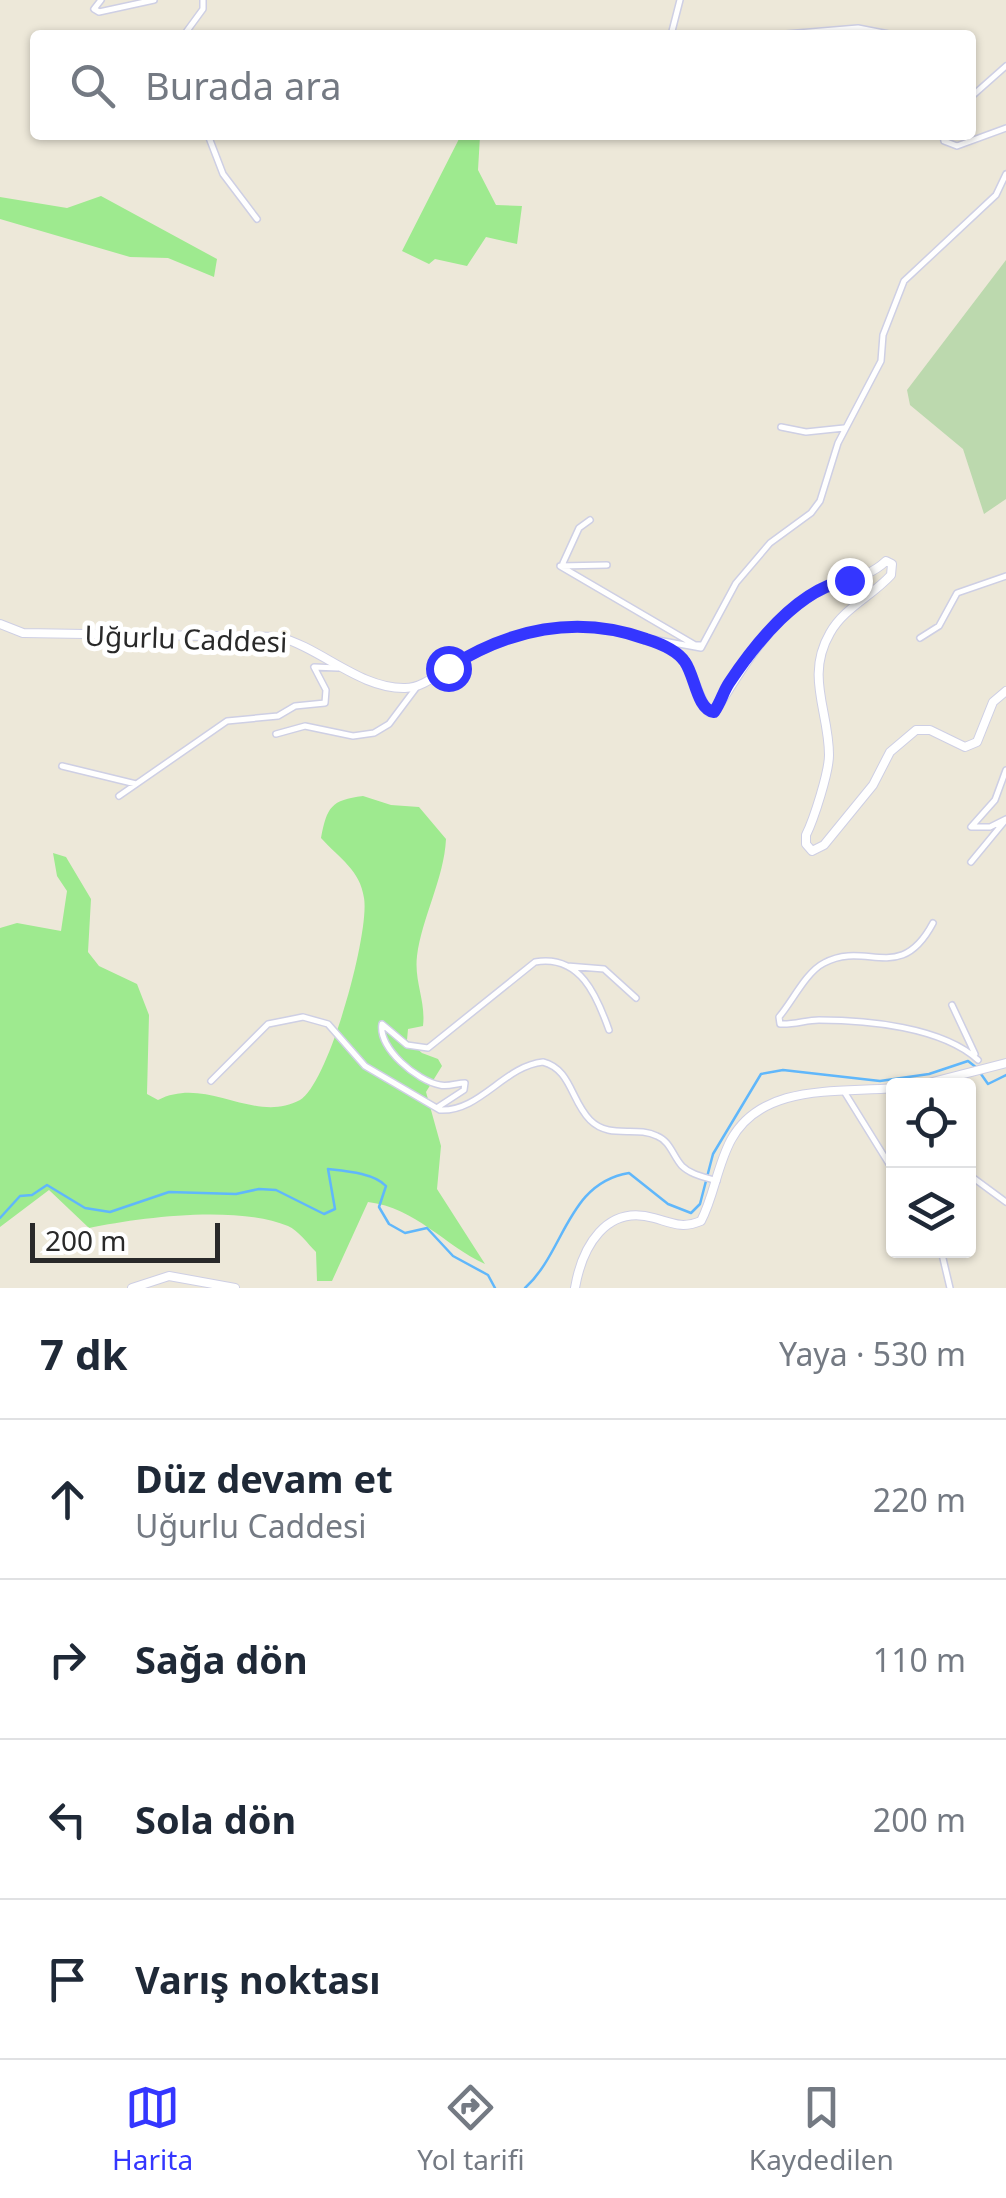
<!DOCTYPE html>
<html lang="tr">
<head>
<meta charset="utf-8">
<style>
	:root { --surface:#fff; --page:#f6f6f7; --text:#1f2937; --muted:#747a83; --line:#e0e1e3; --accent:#3436ff }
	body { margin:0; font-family:"Noto Sans",sans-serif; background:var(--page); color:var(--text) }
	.controls { position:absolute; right:30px; bottom:30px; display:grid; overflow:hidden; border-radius:10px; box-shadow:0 2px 8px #0004 }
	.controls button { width:90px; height:90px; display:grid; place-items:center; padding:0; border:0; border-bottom:2px solid var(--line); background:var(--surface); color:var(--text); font:50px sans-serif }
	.scale { position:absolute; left:30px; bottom:25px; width:190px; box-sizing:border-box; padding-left:10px; border:5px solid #292929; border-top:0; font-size:28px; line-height:35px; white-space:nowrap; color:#292929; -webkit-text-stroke:8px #fff; paint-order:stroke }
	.stop { position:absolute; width:30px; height:30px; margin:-22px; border:8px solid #3436ff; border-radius:50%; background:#fff }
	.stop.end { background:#3436ff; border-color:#fff; box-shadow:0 2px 10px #0008 }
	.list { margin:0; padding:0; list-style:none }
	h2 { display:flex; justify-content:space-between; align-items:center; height:130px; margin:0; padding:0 40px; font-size:42px }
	h2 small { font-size:32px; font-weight:400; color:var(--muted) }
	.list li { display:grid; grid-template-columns:65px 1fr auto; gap:30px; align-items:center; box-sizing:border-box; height:160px; padding:0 40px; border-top:2px solid var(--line) }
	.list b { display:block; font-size:38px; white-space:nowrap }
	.list p { margin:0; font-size:32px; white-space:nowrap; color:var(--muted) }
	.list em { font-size:32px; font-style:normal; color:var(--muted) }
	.icon { flex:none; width:55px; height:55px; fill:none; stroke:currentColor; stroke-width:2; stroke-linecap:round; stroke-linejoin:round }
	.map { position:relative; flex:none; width:1006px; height:1288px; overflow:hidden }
	.search { position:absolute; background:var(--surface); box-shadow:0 2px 8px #0004; left:30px; right:30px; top:30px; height:110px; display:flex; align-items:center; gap:25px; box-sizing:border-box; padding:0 35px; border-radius:10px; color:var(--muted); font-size:38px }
	.sheet { height:770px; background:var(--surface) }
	nav { display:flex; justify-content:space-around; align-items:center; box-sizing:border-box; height:140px; border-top:2px solid var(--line); background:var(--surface); font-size:28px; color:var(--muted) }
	nav a { display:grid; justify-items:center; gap:5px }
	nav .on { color:var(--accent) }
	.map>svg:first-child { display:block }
	.green { fill:#9eea8f }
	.cemetery { fill:#bcd9ae }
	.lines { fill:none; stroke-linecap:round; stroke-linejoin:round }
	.stream { stroke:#60b7fb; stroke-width:2.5 }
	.street-casing { stroke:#cecfe4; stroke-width:8 }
	.secondary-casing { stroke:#cecfe4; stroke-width:10 }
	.street { stroke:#fff; stroke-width:5 }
	.secondary { stroke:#fff; stroke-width:8 }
	.route { stroke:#3436ff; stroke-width:12 }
	.labels { text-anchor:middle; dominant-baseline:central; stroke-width:10; stroke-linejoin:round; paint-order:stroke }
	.street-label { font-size:28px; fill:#292929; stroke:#fff }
</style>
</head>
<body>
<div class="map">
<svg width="1006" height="1288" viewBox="0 0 1006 1288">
	<rect width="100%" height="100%" fill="#ede8d9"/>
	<path class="green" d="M 461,135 L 480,136 L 478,170 L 496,205 L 522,206 L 517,244 L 486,237 L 467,266 L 435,259 L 429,264 L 402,251 Z
		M 101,196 L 217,259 L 214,277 L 168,258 L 130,257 L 0,219 L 0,197 L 67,208 Z
		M 363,796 L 391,805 L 419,807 L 446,839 C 444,879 422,917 417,956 C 414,982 426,1001 423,1026 L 408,1029 L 407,1040 L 422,1053 L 438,1059 L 442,1066 L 426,1092 L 441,1146 L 437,1189 L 485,1264 C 444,1245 416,1208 368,1202 L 332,1281 L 317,1281 L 316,1252 C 308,1244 298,1230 288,1226 C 236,1205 142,1217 89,1228 L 49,1190 L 0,1227 L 0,928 L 17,923 L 61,931 L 67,891 L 57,876 L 53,853 L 66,857 L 91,899 L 88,952 L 99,966 L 137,984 L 149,1015 L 147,1094 L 158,1100 C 207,1075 254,1125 300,1100 C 329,1083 370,932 364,898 C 360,870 340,859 321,838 C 327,807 331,800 363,796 Z"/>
	<path class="cemetery" d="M 1006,260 L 1006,499 L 984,514 L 963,449 L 910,405 L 907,390 Z"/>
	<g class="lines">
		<path class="stream" d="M 981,1074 L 988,1084 L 1006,1075
			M 0,1218 L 20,1196 L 32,1195 L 47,1185 L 85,1208 L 110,1212 L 169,1192 L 236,1194 L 259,1189 L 276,1190 L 324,1214 L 335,1209 L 328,1169 C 346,1171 374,1173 386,1186 L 379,1207 L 389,1224 L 405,1233 L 427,1228 L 453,1256 L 488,1275 L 495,1288
			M 525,1288 C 565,1252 567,1183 629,1173 L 668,1204 L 691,1213 L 700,1204 L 713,1154 L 761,1074 L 783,1070 L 880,1081 L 929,1074 L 968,1061 L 977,1068"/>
		<defs>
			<path id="street" d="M 101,0 L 94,9 L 99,12 L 154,0
				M 184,35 L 203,9 L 203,0
				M 671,35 L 680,0
				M 774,35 L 858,28 L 894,35
				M 971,97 L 1006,66
				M 208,135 L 223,174 L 257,219
				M 943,135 L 944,141 L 957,146 L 1006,128
				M 781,427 L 806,432 L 844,428
				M 563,563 L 579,528 L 590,520
				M 607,565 L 560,566 L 695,645 L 702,645
				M 920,638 L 939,626 L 957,593 L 1006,576
				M 652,639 L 701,648 L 736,583 L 770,543 L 811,513 L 820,501 L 838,443 L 881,361 L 883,335 L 904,281 L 996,195 L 1006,174
				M 276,734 L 305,726 L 353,736 L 374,733 L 389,724 L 416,688
				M 62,766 L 136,784
				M 1006,770 L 995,800 L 971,827 L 990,827 L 1006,819
				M 119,796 L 227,721 L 278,716 L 295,706 L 325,703 L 326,690 L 314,667 L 338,668
				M 971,862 L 1004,822
				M 933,923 C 900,985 867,940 824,963 C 806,972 792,1002 779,1017 L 780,1024 C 794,1025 806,1020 819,1020 C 867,1020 942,1027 978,1060
				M 567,966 L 604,969 L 636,998
				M 952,1005 L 975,1054
				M 211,1081 L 268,1024 L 303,1017 L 328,1024 L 365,1066 L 440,1110 C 480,1112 504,1066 543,1062 C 571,1069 571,1101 590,1120 C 610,1140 636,1125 657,1136 C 670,1141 673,1156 682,1166 C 691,1175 705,1177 717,1181
				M 845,1093 L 894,1172
				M 438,1107 L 464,1090 L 465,1083 C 457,1083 448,1087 440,1085 C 417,1081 378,1048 382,1024 L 407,1045 L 428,1048 L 535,962 C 580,954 597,996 609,1030
				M 968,1174 L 1006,1202
				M 941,1250 L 950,1288"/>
			<path id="secondary" d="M 0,624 L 23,633 L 279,637 C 321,648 360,689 405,688 C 425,688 441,670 459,661 C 521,629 565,618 634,635 C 650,639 670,646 682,658 C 695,673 697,696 709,712 L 715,712 C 741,670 766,626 809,597 C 834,580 864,582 886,561 L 892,564 L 891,575 C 872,596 844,608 830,633 C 805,676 829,711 829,755 C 829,772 814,819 806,835 L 806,844 L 812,851 L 824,845 L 873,785 L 890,752 L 916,730 L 930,730 L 965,747 L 977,742 L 993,702 L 1006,691
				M 917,1086 L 1006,1063
				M 132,1288 L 169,1276 L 235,1288
				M 575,1288 C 582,1247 606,1204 654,1218 C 672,1223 682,1229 701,1221 C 714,1196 717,1166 731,1140 C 762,1083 837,1093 894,1088"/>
		</defs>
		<use href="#street" class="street-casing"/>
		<use href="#secondary" class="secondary-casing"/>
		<use href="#street" class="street"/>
		<use href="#secondary" class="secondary"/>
	</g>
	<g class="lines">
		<path class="route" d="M 448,668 C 509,629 577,614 646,639 C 659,643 677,650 685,662 C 695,676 697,710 714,712 C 721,702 723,692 729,683 C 755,644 800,587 849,580"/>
	</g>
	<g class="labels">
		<g class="street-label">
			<text transform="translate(186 638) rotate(2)">Uğurlu Caddesi</text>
		</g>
	</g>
</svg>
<div class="controls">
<button><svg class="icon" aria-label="locate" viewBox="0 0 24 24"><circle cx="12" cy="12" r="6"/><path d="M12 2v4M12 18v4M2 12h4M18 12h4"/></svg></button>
<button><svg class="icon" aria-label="layers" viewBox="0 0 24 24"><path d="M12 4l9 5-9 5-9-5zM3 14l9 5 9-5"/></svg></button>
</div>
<div class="scale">200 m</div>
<div class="stop" style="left:448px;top:668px"></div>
<div class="stop end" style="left:849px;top:580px"></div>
<div class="search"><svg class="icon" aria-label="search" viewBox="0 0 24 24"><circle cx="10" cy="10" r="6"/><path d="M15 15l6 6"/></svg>Burada ara</div>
</div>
<section class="sheet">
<h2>7 dk<small>Yaya · 530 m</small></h2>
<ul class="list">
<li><svg class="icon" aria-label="ahead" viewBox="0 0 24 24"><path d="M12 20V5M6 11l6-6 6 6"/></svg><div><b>Düz devam et</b><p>Uğurlu Caddesi</p></div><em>220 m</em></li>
<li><svg class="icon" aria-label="right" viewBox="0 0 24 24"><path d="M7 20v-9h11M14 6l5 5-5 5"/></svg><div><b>Sağa dön</b></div><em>110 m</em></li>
<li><svg class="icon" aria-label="left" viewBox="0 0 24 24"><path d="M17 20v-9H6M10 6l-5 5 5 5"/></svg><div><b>Sola dön</b></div><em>200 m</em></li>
<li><svg class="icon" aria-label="arrive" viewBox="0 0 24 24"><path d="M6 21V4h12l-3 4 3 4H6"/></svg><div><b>Varış noktası</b></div></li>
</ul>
</section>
<nav>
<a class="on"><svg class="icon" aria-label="map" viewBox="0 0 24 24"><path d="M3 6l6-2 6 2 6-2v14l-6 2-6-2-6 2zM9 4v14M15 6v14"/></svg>Harita</a>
<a><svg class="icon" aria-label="directions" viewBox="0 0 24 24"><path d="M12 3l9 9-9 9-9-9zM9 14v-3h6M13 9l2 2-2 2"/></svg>Yol tarifi</a>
<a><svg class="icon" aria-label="saved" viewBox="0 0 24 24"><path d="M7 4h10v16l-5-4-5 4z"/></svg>Kaydedilen</a>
</nav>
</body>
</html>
